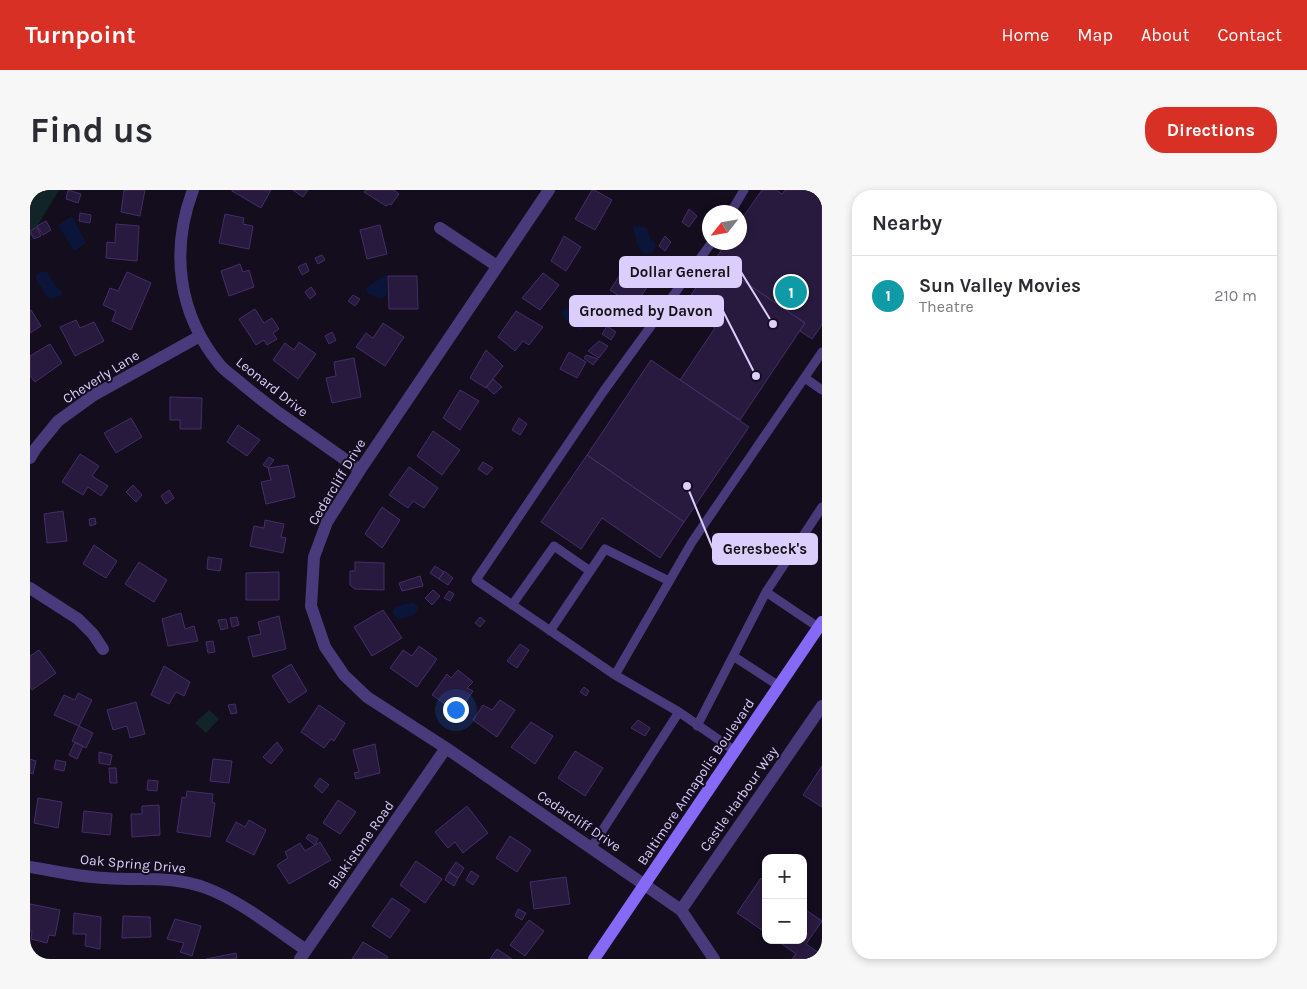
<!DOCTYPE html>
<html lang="en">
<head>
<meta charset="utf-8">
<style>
	:root { --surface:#fff; --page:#f7f7f7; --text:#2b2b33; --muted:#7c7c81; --line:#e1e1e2; --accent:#d93025 }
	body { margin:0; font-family:Karla,sans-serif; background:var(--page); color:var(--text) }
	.controls { position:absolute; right:15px; bottom:15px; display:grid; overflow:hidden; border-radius:10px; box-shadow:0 2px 8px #0003 }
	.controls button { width:45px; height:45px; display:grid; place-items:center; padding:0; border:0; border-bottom:1px solid var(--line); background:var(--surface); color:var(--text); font:25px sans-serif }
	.compass { position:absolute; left:672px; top:15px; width:45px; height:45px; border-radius:50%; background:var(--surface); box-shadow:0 2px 8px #0003; rotate:239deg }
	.you { position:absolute; left:425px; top:519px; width:18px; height:18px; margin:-12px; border:4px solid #fff; border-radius:50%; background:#1a73e8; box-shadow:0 0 0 8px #1a73e833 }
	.badge { display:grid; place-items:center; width:32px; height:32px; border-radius:50%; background:var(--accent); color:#fff; font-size:16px; font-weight:700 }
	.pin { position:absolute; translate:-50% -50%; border:2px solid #fff; box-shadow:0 1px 5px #0006 }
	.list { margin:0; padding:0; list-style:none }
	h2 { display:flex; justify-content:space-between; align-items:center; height:65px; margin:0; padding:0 20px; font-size:21px }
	h2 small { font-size:16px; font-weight:400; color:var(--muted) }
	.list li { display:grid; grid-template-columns:32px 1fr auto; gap:15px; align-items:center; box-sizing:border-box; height:80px; padding:0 20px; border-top:1px solid var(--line) }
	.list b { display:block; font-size:19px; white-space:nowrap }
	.list p { margin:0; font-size:16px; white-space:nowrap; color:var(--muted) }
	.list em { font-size:16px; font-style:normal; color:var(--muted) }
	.map { position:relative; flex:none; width:792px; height:769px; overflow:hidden; border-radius:20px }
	header { display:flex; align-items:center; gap:30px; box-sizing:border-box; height:70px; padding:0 25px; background:var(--accent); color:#fff }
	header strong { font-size:24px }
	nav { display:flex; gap:28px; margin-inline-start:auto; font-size:18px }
	.intro { display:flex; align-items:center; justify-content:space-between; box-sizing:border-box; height:120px; padding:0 30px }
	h1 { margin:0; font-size:35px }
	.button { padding:12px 22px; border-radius:20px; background:var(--accent); color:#fff; font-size:18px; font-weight:700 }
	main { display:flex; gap:30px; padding:0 30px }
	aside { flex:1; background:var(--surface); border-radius:20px; box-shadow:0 2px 8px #0003 }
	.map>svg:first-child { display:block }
	.green { fill:#112428 }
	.water { fill:#0b1439 }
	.building { fill:#281a3e; stroke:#442e69 }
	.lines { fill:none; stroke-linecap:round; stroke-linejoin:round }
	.service { stroke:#493b7b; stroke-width:9 }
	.minor { stroke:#493b7b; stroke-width:12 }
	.secondary { stroke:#8769f7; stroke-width:12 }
	.labels { text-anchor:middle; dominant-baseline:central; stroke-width:4; stroke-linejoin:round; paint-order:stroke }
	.street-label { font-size:14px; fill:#dbcdfc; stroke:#130d1e }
	.leader { fill:none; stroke:#dbcdfc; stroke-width:2 }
	.callout-dot { fill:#dbcdfc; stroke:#130d1e; stroke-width:2 }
	.callout { fill:#dbcdfc; stroke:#dbcdfc; stroke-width:2 }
	.callout-label { font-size:15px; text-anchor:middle; font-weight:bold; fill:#111 }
</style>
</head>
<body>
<header>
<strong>Turnpoint</strong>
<nav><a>Home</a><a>Map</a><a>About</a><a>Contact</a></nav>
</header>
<div class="intro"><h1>Find us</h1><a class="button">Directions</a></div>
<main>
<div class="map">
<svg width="792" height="769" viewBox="0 0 792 769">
	<rect width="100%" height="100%" fill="#130d1e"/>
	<path class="green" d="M 0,0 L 29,0 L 0,48 Z
		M 179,520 L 189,529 L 176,543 L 165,533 Z"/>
	<path class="water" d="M 42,26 L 56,53 L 44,61 L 28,35 Z
		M 605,36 L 613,37 L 617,38 L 620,48 L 625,53 L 626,57 L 622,63 L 614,64 L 608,56 L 603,37 Z
		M 12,81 L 17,82 L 28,99 L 32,101 L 31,106 L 28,106 L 23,109 L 18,108 L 6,90 L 6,85 Z
		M 357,84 L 357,105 L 350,109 L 336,102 L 337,97 Z
		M 537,118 C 544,119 555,126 557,132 L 555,137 L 550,139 L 548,139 L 535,129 L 532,123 L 534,119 Z
		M 383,412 L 388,417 C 388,426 377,427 370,429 L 363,424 L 364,418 L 368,416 Z"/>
	<path class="building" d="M 38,0 L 51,4 L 48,13 L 36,9 Z
		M 94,0 L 115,0 L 110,26 L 91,22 Z
		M 202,0 L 241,0 L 231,18 L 202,1 Z
		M 263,0 L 278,0 L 273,7 Z
		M 336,0 L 364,0 L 369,4 L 361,15 L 359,14 L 356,16 L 334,2 Z
		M 562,0 L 564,0 L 582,10 L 565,40 L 545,29 Z
		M 732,0 L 746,0 L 752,4 L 755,0 L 792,0 L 792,135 L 782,149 L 770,141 L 775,133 L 684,71 L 697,52 L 709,52 L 709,33 Z
		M 659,19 L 667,26 L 659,37 L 652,32 Z
		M 50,23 L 61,25 L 60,33 L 49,31 Z
		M 195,24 L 214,28 L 213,34 L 223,36 L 219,59 L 189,53 Z
		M 16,31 L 21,40 L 13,45 L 7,36 Z
		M 86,34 L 109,36 L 107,71 L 76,68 L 77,52 L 85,53 Z
		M 350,35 L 357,64 L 337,69 L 330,40 Z
		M 7,37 L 11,46 L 4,49 L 0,41 Z
		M 534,46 L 551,57 L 536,81 L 521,71 Z
		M 635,46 L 641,52 L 635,61 L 629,56 Z
		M 292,65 L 295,70 L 288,74 L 285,68 Z
		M 684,71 L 775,133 L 710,230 L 650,190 L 685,138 L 653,117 Z
		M 276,73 L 279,81 L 272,85 L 268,77 Z
		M 210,74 L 213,82 L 219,80 L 224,97 L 199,106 L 191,81 Z
		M 594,79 L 618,96 L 604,116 L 580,100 Z
		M 97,82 L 121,93 L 101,140 L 82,131 L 86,121 L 73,115 L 80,98 L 88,101 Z
		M 513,83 L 529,95 L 510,120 L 492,108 Z
		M 358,86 L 387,86 L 388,119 L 359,119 Z
		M 281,97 L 286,104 L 280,109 L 275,102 Z
		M 323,105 L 330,109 L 325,116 L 318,111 Z
		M 225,119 L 234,133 L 242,128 L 249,139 L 243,143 L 247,149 L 237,155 L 234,150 L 226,155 L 209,129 Z
		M 0,120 L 1,120 L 11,136 L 0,143 Z
		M 486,121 L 513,137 L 499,155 L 493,151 L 485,161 L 468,147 Z
		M 46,130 L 50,138 L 64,132 L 74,151 L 45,166 L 30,137 Z
		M 353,133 L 374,147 L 355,176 L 326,157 L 336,143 L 343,148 Z
		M 577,136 L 586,142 L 581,150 L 572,144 Z
		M 302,142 L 306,150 L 299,154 L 295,146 Z
		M 569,151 L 578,156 L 569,168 L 558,161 Z
		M 269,152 L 286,164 L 268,189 L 243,170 L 255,153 L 264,160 Z
		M 20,154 L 32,173 L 5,192 L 0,186 L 0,166 Z
		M 456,160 L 473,176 L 456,198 L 440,188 Z
		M 539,162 L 556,172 L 547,188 L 530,179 Z
		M 556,165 L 568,169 L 563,175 L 554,168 Z
		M 324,168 L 331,207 L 302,213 L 296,188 L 306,186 L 304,172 Z
		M 621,170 L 719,237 L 654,332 L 557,265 Z
		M 463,189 L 472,197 L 464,204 L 456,197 Z
		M 430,200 L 449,211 L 430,240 L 413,228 Z
		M 140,207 L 172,208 L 171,239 L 150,239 L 150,230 L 140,230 Z
		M 101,228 L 112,247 L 86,263 L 74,243 Z
		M 489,228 L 497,234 L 490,245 L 482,240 Z
		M 208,235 L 230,250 L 217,266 L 197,252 Z
		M 403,241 L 430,260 L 412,285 L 387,266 Z
		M 50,264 L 69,276 L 62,286 L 78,296 L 71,306 L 58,297 L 53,305 L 32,292 Z
		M 557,265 L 654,332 L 630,368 L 572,328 L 551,359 L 511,332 Z
		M 239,267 L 244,270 L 238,278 L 233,275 Z
		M 453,272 L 463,278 L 457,285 L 448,279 Z
		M 258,275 L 265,307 L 236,314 L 231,292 L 241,290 L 238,278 Z
		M 379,277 L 408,298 L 394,318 L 383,311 L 378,318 L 359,305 Z
		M 103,295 L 112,305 L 106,312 L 96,302 Z
		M 139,300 L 144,308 L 136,314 L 131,306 Z
		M 352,317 L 370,330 L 352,358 L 335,344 Z
		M 33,321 L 37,351 L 17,353 L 14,324 Z
		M 65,328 L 66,334 L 60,336 L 59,329 Z
		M 235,330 L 254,334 L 251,347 L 256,348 L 253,363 L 220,356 L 224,336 L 234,338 Z
		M 64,355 L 87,371 L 76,388 L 53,374 Z
		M 178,367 L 192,369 L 190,381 L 177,379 Z
		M 109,372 L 137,390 L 124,412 L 95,394 Z
		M 325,372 L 354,373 L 354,400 L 325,399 L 320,395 L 320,381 L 325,381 Z
		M 405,376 L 414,382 L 409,389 L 400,383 Z
		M 414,381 L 423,388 L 418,395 L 409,389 Z
		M 249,382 L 249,410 L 216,410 L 216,383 Z
		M 390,386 L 393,396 L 372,401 L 369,393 Z
		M 403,400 L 410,406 L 402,415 L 395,408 Z
		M 419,401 L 424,404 L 420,411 L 414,408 Z
		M 353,420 L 372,448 L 342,466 L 324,437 Z
		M 151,423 L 155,439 L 164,436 L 168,451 L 138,456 L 132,429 Z
		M 249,426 L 256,459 L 223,467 L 218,447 L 231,444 L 228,432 Z
		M 207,427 L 209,435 L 202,437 L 200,428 Z
		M 450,427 L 455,431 L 450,437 L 445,433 Z
		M 196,429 L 198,438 L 191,440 L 188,430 Z
		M 183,451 L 185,462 L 178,463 L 176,452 Z
		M 490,454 L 499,460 L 487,478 L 477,471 Z
		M 389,456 L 407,469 L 387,497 L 360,478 L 373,460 L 382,466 Z
		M 9,460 L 26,483 L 2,500 L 0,497 L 0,466 Z
		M 261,474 L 277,501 L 259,513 L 242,486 Z
		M 134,476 L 160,492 L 154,506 L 146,502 L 139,514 L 121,505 Z
		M 428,480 L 443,492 L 437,498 L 443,501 L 428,523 L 402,505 L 417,484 L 421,488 Z
		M 554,497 L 559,501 L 556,506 L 550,502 Z
		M 48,503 L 62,510 L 49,536 L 24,525 L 34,505 L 45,510 Z
		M 470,510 L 485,520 L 467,547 L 443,530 L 453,515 L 462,520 Z
		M 106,512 L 115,544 L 100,548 L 97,536 L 83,540 L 77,520 Z
		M 205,514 L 207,523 L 201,524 L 198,515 Z
		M 289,515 L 315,533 L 304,551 L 301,549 L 294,558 L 271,542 Z
		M 608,530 L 620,538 L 615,546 L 601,538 Z
		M 501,532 L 523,546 L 505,574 L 481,557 Z
		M 49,536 L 63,543 L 56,558 L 42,551 Z
		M 45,552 L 53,556 L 47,569 L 39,565 Z
		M 247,552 L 253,560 L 241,574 L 233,567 Z
		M 345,554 L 350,583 L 326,589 L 324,583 L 329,582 L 323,560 Z
		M 545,561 L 573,578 L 555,606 L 528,588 Z
		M 69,562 L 82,565 L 80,575 L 69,573 Z
		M 0,569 L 6,571 L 3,584 L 0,583 Z
		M 183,569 L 202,571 L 199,593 L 180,591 Z
		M 26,570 L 36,572 L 34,581 L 24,579 Z
		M 792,576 L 792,617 L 773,605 Z
		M 79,578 L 86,578 L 87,593 L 80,593 Z
		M 290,588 L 299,595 L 292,603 L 284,596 Z
		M 118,590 L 128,591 L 127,601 L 117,600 Z
		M 157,601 L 183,604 L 182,612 L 185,613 L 180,647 L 147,642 L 152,607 L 156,608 Z
		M 8,608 L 32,612 L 28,638 L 4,633 Z
		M 308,610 L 326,622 L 310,644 L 293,633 Z
		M 129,615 L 130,645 L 102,647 L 101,624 L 112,624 L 112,616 Z
		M 437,616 L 458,643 L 433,663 L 425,652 L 418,658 L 405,642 Z
		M 54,621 L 82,624 L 80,645 L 52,642 Z
		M 219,630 L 236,640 L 224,665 L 196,651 L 206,632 L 215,637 Z
		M 279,644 L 288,649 L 285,655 L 276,648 Z
		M 480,646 L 501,660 L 487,682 L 466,668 Z
		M 290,652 L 301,670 L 259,694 L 247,675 L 258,668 L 255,662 L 270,653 L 275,661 Z
		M 386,671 L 412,689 L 395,713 L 370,695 Z
		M 426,672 L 434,678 L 428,688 L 419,682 Z
		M 441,681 L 449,686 L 443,695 L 436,690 Z
		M 419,682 L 428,688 L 424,696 L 415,690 Z
		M 536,687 L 540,714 L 504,719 L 500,692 Z
		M 731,688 L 736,692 L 736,743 L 707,723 Z
		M 362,708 L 380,720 L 360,748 L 342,736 Z
		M 0,714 L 30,720 L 25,746 L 19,745 L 17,753 L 1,749 L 2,741 L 0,741 Z
		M 773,718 L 792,731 L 776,754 L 792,765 L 792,769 L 762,769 L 766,764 L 746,750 L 773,750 Z
		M 488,719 L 496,723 L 492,730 L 485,726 Z
		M 44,723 L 71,727 L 70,759 L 55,756 L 56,744 L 43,744 Z
		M 93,726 L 120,727 L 121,747 L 92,748 Z
		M 145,729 L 171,736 L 162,766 L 150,762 L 154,753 L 137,749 Z
		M 499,730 L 514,741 L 495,766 L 480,755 Z
		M 333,752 L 358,767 L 357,769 L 322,769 Z
		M 467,759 L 482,769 L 460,769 Z
		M 206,763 L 207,769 L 176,769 Z"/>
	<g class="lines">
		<path class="service" d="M 701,22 L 714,0
			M 775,188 L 792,200
			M 736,402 L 788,437
			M 482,415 L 524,356 L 560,381
			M 520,441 L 575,359 L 639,391
			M 703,466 L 749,496
			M 585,485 L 662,352 L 792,162
			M 649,522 L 705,561
			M 667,536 L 736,402 L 792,317
			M 561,658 L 649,522 L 585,485 L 446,390 L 573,202 L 682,52"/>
		<path class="minor" d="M 163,0 C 140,61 148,124 190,175 C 194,180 200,184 205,188 C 220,201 233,211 249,223 C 276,242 303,261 330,280
			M 519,0 L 330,280 L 297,332 L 284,367 L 281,416 L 295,457 L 314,485 L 337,507 L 416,558 L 651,720 L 684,769
			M 410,38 L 467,76
			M 0,268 L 6,258 L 28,231 L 64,205 L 170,146
			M 0,398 L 48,429 L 63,444 L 73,459
			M 0,677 C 25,681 50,687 75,688 C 111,691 141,685 176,698 C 211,711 245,739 276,760
			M 651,720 L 792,516
			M 270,769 L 416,558"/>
		<path class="secondary" d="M 564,769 L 792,432"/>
	</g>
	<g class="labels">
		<g class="street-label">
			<text transform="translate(71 187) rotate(-32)">Cheverly Lane</text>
			<text transform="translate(242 197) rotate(38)">Leonard Drive</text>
			<text transform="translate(307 292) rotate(-59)">Cedarcliff Drive</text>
			<text transform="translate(666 592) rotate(-56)">Baltimore Annapolis Boulevard</text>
			<text transform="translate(709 609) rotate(-55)">Castle Harbour Way</text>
			<text transform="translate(549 631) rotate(34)">Cedarcliff Drive</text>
			<text transform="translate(331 655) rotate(-55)">Blakistone Road</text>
			<text transform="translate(103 674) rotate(5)">Oak Spring Drive</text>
		</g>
	</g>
	<path class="leader" d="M743 134L711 82M726 186L693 121M657 296L683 359"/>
	<g class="callout-dot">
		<circle cx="743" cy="134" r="5"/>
		<circle cx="726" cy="186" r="5"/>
		<circle cx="657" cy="296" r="5"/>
	</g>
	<g class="callout">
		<rect x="590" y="67" width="121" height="30" rx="5"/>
		<rect x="540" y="106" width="153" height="30" rx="5"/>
		<rect x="683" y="344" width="104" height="30" rx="5"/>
	</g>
	<g class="callout-label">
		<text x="650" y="87">Dollar General</text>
		<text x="616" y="126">Groomed by Davon</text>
		<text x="735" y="364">Geresbeck's</text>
	</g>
</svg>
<div class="controls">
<button>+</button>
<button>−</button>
</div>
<svg class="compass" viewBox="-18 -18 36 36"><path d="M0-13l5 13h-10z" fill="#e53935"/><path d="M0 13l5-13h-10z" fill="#7c7c81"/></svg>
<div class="you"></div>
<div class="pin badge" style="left:761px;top:102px;background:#0f9aa8">1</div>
</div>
<aside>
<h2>Nearby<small></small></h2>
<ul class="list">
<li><span class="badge" style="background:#0f9aa8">1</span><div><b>Sun Valley Movies</b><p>Theatre</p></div><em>210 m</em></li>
</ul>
</aside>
</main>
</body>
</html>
